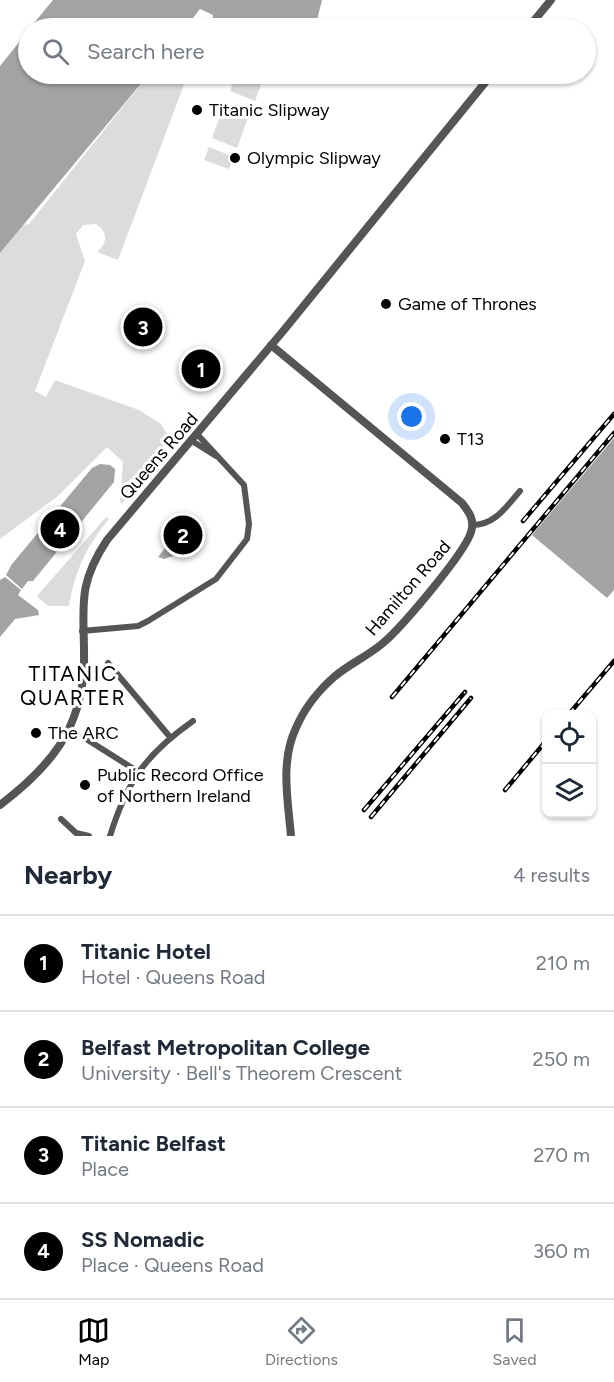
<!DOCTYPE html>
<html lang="en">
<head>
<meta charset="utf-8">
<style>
	:root { --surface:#fff; --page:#f2f2f3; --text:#1f2937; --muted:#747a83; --line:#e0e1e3; --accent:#000 }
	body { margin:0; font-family:Figtree,sans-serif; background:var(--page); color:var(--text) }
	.controls { position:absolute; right:18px; bottom:18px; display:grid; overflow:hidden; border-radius:12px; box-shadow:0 2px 4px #0004 }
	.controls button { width:54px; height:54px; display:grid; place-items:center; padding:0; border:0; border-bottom:2px solid var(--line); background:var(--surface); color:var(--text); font:30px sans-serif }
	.you { position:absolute; left:412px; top:417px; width:21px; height:21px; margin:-15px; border:4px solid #fff; border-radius:50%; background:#1a73e8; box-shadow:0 0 0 9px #1a73e833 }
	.badge { display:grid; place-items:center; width:39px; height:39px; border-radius:50%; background:var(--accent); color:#fff; font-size:20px; font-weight:700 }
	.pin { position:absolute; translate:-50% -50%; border:3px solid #fff; box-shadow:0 2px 6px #0006 }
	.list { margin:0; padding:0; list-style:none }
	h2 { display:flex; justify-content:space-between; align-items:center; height:78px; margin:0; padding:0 24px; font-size:26px }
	h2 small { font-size:20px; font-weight:400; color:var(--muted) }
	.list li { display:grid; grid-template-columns:39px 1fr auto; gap:18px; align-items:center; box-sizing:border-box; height:96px; padding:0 24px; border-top:2px solid var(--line) }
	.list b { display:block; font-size:22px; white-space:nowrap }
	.list p { margin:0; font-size:20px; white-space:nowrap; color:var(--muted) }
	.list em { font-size:20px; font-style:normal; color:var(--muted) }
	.icon { flex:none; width:33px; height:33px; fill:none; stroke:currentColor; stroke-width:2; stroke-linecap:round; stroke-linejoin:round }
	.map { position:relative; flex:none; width:614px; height:836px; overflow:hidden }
	.search { position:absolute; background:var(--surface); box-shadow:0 2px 4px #0004; left:18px; right:18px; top:18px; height:66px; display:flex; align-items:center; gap:15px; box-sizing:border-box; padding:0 21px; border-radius:33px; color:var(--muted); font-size:22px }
	.sheet { height:462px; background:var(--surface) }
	nav { display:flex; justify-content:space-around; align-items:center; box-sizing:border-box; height:84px; border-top:2px solid var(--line); background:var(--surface); font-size:16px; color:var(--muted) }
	nav a { display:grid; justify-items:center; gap:3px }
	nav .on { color:var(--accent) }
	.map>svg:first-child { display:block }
	.green { fill:#dcdcdc }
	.water { fill:#a3a3a3 }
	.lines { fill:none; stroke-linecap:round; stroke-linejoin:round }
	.minor { stroke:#555; stroke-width:6 }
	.tertiary { stroke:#555; stroke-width:8 }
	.rail-casing { stroke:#000; stroke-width:4.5 }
	.rail { stroke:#fff; stroke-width:2; stroke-dasharray:7; stroke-linecap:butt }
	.poi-dot { fill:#000; stroke:#fff; stroke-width:2 }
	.labels { text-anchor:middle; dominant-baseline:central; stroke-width:6; stroke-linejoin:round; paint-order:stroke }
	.poi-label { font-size:18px; fill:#000; stroke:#fff; text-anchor:start }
	.street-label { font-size:18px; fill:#000; stroke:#fff }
	.quarter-label { font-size:21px; letter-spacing:1.5px; fill:#000; stroke:#fff }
</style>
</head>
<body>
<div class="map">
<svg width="614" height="836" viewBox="0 0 614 836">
	<rect width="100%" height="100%" fill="#fff"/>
	<path class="green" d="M 149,74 L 188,74 L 118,260 L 97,252 C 107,243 109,233 96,224 L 83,225 L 76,234 L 85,261 L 35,391 L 46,397 L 55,380 L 139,410 L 161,424 L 168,436 L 165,444 L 150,461 L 145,475 L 122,504 L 120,501 L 123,462 L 107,447 L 58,496 L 0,539 L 0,253 L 23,225 L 29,224 Z
		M 236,74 L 265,74 L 255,101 L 230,91 Z
		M 225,103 L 250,112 L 237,148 L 212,138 Z
		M 209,147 L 234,157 L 229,169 L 204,160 Z
		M 106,517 L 109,519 C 86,547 75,571 69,606 L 48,606 L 37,596 Z"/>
	<path class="water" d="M 53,0 L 322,0 L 315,28 L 250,28 L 248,24 L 242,28 L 213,18 L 213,15 L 200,9 L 185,28 L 30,28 Z
		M 28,31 L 28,74 L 149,74 L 0,253 L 0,66 Z
		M 614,438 L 614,590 L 607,598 L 532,535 Z
		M 100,464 L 110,465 L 115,469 L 114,482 L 33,581 L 28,581 L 22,589 L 6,575 L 12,564 L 92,468 Z
		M 179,530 L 184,534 L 181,541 L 187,536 L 201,544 L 193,555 L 181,557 L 179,554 L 164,559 L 158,557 Z
		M 5,577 L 21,590 L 18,595 L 38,610 L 39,615 L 15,619 L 0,637 L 0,580 Z"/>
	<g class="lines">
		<path class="minor" d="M 192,441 L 216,456
			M 472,525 C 495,525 506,507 520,491
			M 82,631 L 138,626 L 148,621 L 216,579 L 247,539 L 249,524 L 244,485 L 197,434
			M 108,663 L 170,737
			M 83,737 L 137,771
			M 61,819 L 76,833 L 89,836
			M 110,836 C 127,781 146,754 193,721"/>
		<path class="tertiary" d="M 528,28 L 551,0
			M 271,345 L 462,503 C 469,512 475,520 471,532 C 465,553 401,628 383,643 C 368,656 349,664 334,677 C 319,690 304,709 296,728 C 280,761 288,801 291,836
			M 0,805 C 50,767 82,729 84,664 C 85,610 75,588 107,540 L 284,330 L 492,74"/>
		<defs>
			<path id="rail" d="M 523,521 L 614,414
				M 392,697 L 614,433
				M 569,714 L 614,661
				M 505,790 L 546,741
				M 364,810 L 465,692
				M 371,817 L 471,698"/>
		</defs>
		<use href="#rail" class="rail-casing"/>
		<use href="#rail" class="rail"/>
	</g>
	<g class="poi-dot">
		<circle cx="197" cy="110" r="6"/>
		<circle cx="235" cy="158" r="6"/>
		<circle cx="386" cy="304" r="6"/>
		<circle cx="445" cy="439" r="6"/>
		<circle cx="36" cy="733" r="6"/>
		<circle cx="85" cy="785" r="6"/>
	</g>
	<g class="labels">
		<g class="poi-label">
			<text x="209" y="110">Titanic Slipway</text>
			<text x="247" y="158">Olympic Slipway</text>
			<text x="398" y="304">Game of Thrones</text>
			<text x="457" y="439">T13</text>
			<text x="48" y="733">The ARC</text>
			<text x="97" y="775">Public Record Office<tspan x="97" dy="21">of Northern Ireland</tspan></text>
		</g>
		<g class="street-label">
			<text transform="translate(159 456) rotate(-49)">Queens Road</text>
			<text transform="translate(408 588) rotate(-49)">Hamilton Road</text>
		</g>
		<g class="quarter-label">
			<text x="73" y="673">TITANIC<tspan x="73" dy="24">QUARTER</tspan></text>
		</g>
	</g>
</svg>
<div class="controls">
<button><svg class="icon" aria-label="locate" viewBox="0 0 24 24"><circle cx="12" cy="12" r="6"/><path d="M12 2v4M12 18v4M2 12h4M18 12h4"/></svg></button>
<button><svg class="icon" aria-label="layers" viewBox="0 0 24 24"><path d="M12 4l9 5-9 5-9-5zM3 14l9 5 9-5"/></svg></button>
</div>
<div class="you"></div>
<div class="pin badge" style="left:201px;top:369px">1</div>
<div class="pin badge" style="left:183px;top:535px">2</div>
<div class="pin badge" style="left:143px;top:327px">3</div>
<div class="pin badge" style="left:60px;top:529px">4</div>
<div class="search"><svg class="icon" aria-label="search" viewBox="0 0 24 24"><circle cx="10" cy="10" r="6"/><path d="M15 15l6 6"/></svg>Search here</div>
</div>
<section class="sheet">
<h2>Nearby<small>4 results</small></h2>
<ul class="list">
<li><span class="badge">1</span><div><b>Titanic Hotel</b><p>Hotel · Queens Road</p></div><em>210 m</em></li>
<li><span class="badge">2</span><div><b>Belfast Metropolitan College</b><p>University · Bell's Theorem Crescent</p></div><em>250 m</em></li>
<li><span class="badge">3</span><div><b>Titanic Belfast</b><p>Place</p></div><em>270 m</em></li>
<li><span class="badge">4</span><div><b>SS Nomadic</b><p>Place · Queens Road</p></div><em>360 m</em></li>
</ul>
</section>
<nav>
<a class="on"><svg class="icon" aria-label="map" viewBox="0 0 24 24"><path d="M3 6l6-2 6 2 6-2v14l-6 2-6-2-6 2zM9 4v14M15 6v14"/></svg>Map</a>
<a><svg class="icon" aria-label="directions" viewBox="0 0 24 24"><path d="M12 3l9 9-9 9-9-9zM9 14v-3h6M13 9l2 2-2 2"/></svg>Directions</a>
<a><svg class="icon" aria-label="saved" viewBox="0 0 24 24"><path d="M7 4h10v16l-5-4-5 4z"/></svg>Saved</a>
</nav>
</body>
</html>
